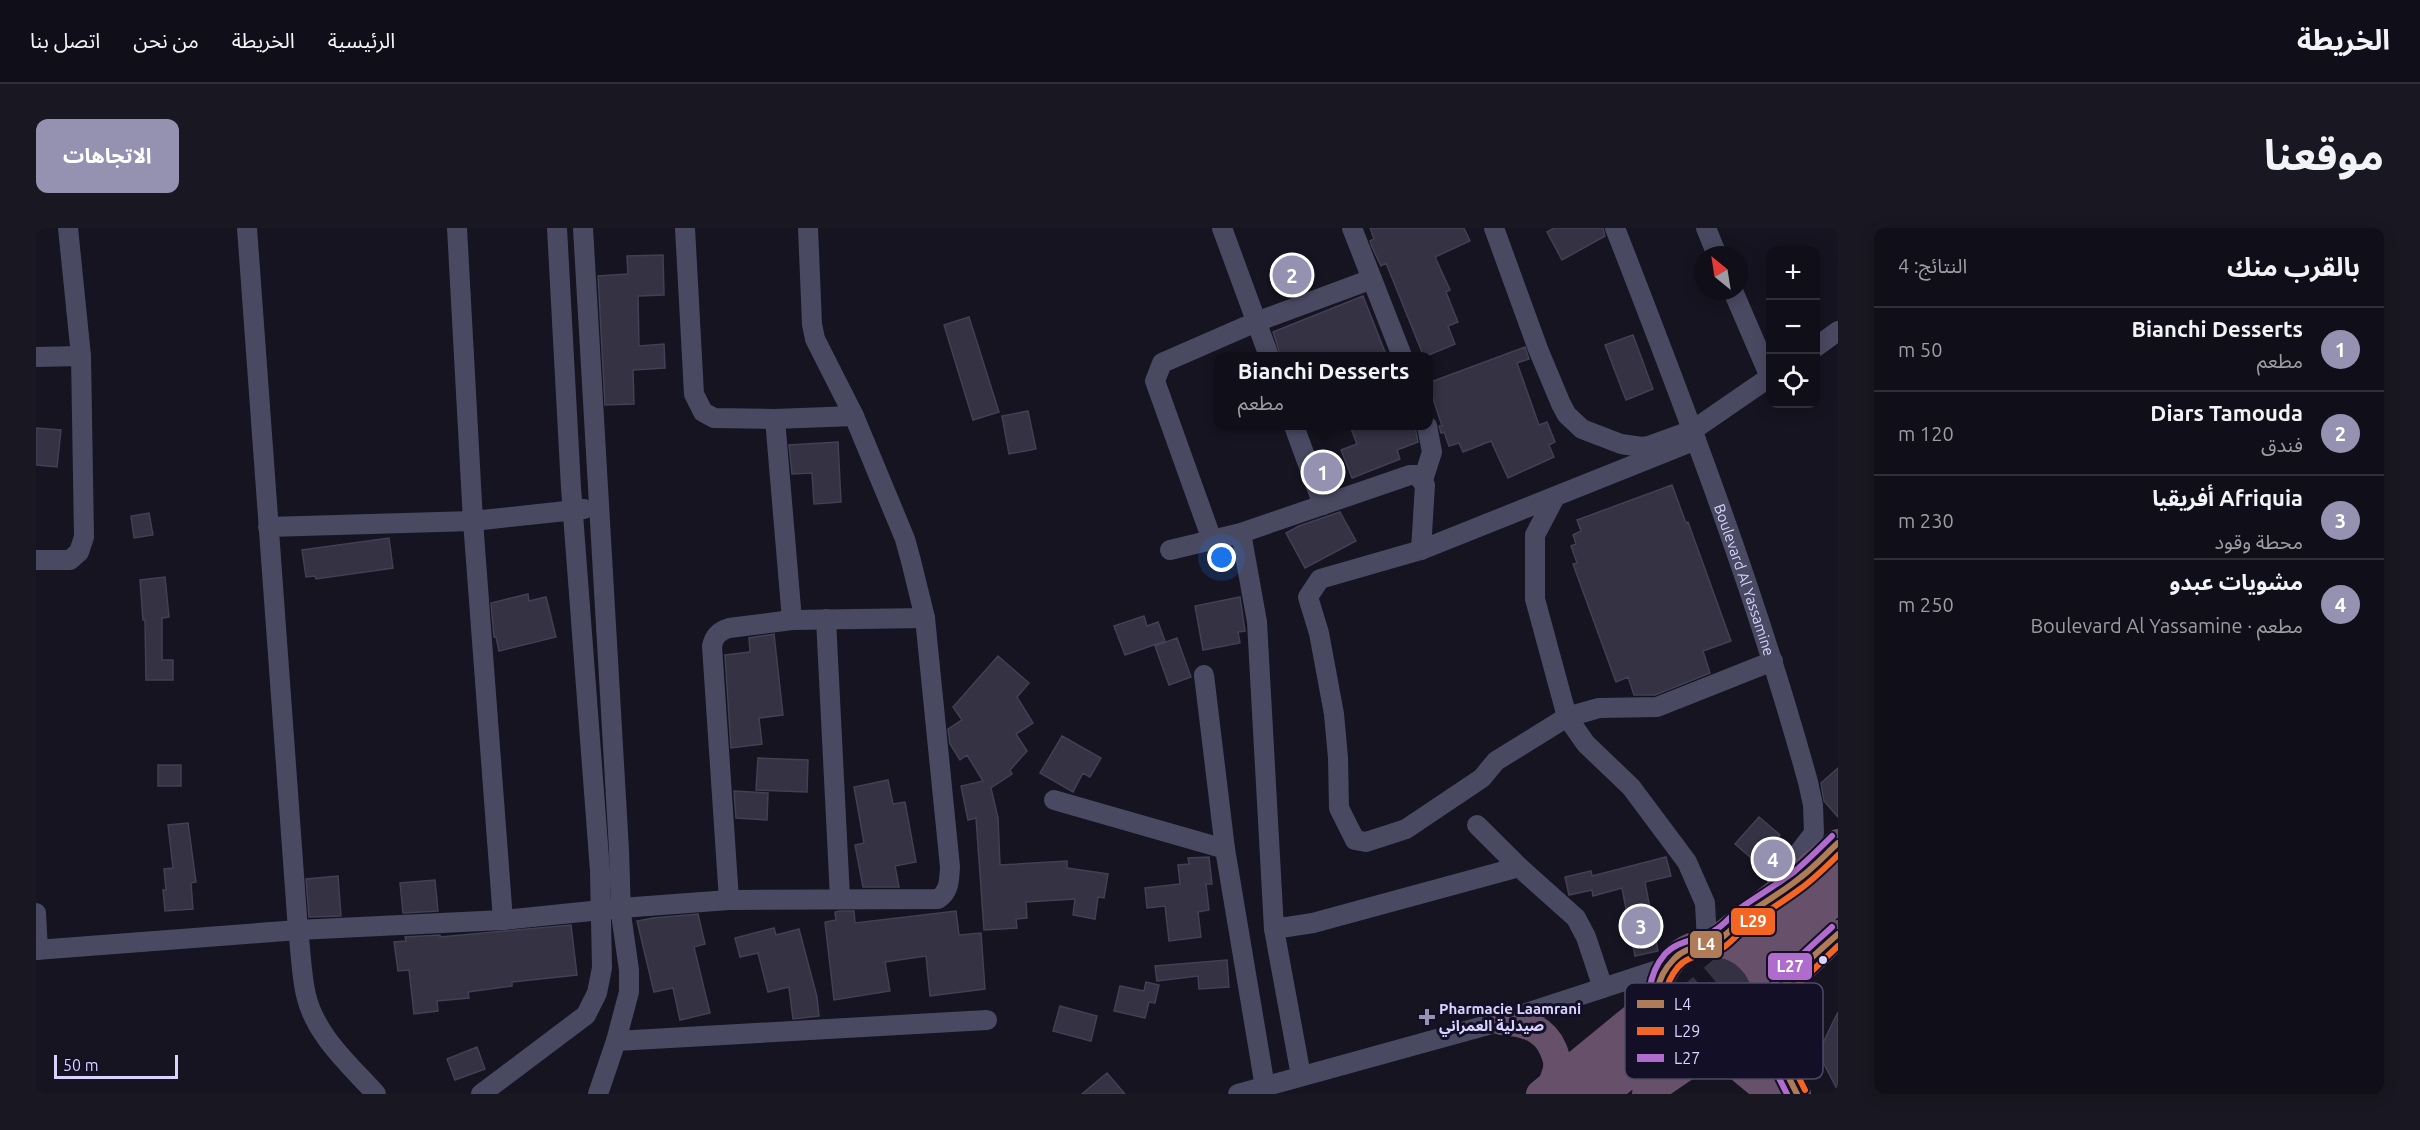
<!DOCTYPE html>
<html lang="ar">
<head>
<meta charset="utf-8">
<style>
	:root { --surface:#100f19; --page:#191822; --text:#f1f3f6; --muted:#9c9ca2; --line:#302f38; --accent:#9591b1 }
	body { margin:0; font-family:Ubuntu,"Noto Sans Arabic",sans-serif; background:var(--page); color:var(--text); direction:rtl }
	.controls { position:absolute; right:18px; top:18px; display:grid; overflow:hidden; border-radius:12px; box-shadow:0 3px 15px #0003 }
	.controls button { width:54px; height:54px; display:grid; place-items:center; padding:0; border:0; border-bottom:2px solid var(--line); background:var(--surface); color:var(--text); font:30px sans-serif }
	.compass { position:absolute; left:1658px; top:18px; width:54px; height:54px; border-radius:50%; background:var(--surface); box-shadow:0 3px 15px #0003; rotate:330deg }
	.scale { position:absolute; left:18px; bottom:15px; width:124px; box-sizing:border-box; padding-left:6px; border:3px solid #d9d4ff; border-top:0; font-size:16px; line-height:21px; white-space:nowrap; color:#d9d4ff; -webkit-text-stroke:4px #130f26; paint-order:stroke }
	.you { position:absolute; left:1186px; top:330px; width:21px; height:21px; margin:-15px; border:4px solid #fff; border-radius:50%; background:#1a73e8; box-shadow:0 0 0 9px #1a73e833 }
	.badge { display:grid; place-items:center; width:39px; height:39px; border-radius:50%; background:var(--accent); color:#fff; font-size:20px; font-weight:700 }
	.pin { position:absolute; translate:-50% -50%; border:3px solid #fff; box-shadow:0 2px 6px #0006 }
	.popup { position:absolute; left:1178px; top:124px; width:219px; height:78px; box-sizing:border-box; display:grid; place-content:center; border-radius:12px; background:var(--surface); filter:drop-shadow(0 2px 4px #0005); font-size:20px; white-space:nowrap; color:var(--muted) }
	.popup b { font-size:22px; color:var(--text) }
	.popup::after { content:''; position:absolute; left:50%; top:100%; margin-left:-12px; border:12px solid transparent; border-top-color:var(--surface) }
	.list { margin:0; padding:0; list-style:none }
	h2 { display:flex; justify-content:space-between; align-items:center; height:78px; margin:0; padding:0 24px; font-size:26px }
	h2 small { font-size:20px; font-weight:400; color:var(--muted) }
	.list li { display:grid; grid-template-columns:39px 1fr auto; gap:18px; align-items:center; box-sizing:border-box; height:84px; padding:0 24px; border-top:2px solid var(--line) }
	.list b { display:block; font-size:22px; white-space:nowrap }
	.list p { margin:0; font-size:20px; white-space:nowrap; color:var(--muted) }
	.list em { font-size:20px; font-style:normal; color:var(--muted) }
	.icon { flex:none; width:33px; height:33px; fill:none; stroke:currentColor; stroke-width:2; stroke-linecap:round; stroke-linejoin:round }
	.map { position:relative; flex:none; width:1802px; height:866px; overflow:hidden; direction:ltr; border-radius:12px }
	header { display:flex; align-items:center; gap:36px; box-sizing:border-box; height:84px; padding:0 30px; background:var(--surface); border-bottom:2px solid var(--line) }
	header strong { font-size:28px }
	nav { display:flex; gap:33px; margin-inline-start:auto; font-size:21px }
	.intro { display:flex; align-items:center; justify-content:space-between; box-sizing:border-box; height:144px; padding:0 36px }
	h1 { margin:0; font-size:42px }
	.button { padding:15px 27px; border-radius:12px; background:var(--accent); color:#fff; font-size:21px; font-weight:700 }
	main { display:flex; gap:36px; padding:0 36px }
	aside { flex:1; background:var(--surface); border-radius:12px; box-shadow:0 3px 15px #0003 }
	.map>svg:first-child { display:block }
	.building { fill:#343243; stroke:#433f54; stroke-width:1.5 }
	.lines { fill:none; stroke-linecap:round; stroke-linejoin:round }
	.highway-tunnel { stroke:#333142; stroke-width:28; stroke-dasharray:28 14; stroke-linecap:butt }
	.minor { stroke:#4a4962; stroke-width:20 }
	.highway { stroke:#67516a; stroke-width:28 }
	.bus-1-casing { stroke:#130f26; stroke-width:10 }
	.bus-2-casing { stroke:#130f26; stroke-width:10 }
	.bus-3-casing { stroke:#130f26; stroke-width:10 }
	.bus-1 { stroke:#b07c57; stroke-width:6 }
	.bus-2 { stroke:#f26522; stroke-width:6 }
	.bus-3 { stroke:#b06ccc; stroke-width:6 }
	.bus-dot { fill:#d9d4ff; stroke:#130f26; stroke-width:2 }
	.poi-dot { fill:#9591b1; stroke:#130f26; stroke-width:2 }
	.labels { text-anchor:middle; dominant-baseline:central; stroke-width:6; stroke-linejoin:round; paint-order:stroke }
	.street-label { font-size:15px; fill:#d9d4ff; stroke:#130f26 }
	.poi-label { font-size:15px; font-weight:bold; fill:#d9d4ff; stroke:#130f26; text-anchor:start }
	.key { fill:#130f26; stroke:#4e4a67; stroke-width:1.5 }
	.key-label { font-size:16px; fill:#d9d4ff }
	.line-badge { stroke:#130f26; stroke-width:2 }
	.badge-label { font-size:16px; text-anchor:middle; font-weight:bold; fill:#fff }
</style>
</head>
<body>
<header>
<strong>الخريطة</strong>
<nav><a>الرئيسية</a><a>الخريطة</a><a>من نحن</a><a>اتصل بنا</a></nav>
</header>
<div class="intro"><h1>موقعنا</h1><a class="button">الاتجاهات</a></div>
<main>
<aside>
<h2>بالقرب منك<small>النتائج: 4</small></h2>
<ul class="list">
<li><span class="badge">1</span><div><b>Bianchi Desserts</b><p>مطعم</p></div><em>50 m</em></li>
<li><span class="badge">2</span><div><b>Diars Tamouda</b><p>فندق</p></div><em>120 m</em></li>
<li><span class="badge">3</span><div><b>Afriquia أفريقيا</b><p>محطة وقود</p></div><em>230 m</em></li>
<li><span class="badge">4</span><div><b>مشويات عبدو</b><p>مطعم · Boulevard Al Yassamine</p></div><em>250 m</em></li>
</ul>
</aside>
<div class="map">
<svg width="1802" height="866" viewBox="0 0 1802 866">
	<rect width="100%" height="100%" fill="#161421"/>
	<path class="building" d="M 1334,0 L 1428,0 L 1434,13 L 1399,29 L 1414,62 L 1410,64 L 1422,94 L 1412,98 L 1419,116 L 1388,129 L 1350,35 L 1345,38 L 1336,19 L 1334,13 L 1338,11 Z
		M 1518,0 L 1567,0 L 1569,8 L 1526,32 L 1511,4 Z
		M 627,27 L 628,67 L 602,68 L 603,118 L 628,116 L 629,140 L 597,142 L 598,176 L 569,177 L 562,48 L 592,46 L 591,28 Z
		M 1327,68 L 1351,129 L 1245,129 L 1237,104 Z
		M 933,89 L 963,184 L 937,192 L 908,97 Z
		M 1597,107 L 1617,161 L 1590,172 L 1569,117 Z
		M 1489,119 L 1493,131 L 1481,135 L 1503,197 L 1511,194 L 1519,214 L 1513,217 L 1518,229 L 1472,250 L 1455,213 L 1427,224 L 1423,215 L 1413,218 L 1408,204 L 1405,205 L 1403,198 L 1406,198 L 1392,155 Z
		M 992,183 L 1000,221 L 973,226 L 966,188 Z
		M 1314,198 L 1379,198 L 1382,214 L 1361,222 L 1364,231 L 1316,250 L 1305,222 L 1321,216 Z
		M 0,200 L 25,202 L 21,239 L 0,237 Z
		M 802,214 L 805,274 L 778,276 L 776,245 L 756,246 L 753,217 Z
		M 1636,257 L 1650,295 L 1652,294 L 1695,413 L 1667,423 L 1674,445 L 1619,467 L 1598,467 L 1592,449 L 1580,454 L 1537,336 L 1541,335 L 1535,318 L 1540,316 L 1537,307 L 1545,303 L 1541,292 Z
		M 1304,284 L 1320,313 L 1269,340 L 1250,305 L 1263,298 Z
		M 113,285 L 117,307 L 98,310 L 95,288 Z
		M 353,310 L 357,340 L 280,351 L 279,348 L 270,349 L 266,322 Z
		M 129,349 L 133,389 L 126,390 L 126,432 L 137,432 L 137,452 L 110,452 L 109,392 L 107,392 L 104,352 Z
		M 492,366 L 493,373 L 510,369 L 520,409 L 463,423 L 460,409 L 458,409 L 455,375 Z
		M 1204,369 L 1209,403 L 1202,404 L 1204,415 L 1167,422 L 1159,378 Z
		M 1108,388 L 1111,398 L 1122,394 L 1129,413 L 1089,427 L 1078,398 Z
		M 738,406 L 747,487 L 723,490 L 726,516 L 695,520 L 689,427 L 714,424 L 713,410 Z
		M 1141,410 L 1155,449 L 1133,457 L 1119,418 Z
		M 962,428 L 993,455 L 981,469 L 997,495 L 980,506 L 991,523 L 974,542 L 976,546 L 955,560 L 962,590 L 964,637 L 1031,633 L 1031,640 L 1072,646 L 1068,670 L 1062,669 L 1059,691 L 1037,687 L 1039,671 L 990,674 L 991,690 L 980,691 L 981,700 L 948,702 L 940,590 L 932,592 L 925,558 L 947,553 L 931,527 L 924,532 L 914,516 L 912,501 L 926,492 L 917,479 Z
		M 1026,508 L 1065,530 L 1054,549 L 1047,545 L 1037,564 L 1004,545 Z
		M 722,530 L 772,532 L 771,564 L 720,562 Z
		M 122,537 L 145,537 L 145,558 L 122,558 Z
		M 1802,540 L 1802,589 L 1788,573 L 1785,555 Z
		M 852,552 L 857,576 L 869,574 L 880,634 L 859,638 L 863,659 L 827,659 L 819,617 L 828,615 L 818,559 Z
		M 698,563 L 732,565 L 731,592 L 700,590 Z
		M 1723,589 L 1744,607 L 1737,616 L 1747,624 L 1734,640 L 1724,632 L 1721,635 L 1699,616 Z
		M 152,595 L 160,654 L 155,655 L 157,681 L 129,683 L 127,662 L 130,662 L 128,641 L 137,640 L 132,597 Z
		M 1173,629 L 1176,656 L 1170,656 L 1173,682 L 1162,684 L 1165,709 L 1133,713 L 1129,678 L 1111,680 L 1109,660 L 1144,656 L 1142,637 L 1153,636 L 1152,630 Z
		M 1630,629 L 1635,648 L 1609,654 L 1622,723 L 1599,728 L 1586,660 L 1557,668 L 1556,662 L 1533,667 L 1529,649 L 1555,643 L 1556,648 Z
		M 302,648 L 305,688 L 273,689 L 270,651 Z
		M 399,652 L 402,683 L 367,685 L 364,655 Z
		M 804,683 L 818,683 L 819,695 L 920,683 L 923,707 L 945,705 L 949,761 L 894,768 L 890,728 L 849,734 L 854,763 L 798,772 L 789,694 L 800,692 L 799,684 Z
		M 662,686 L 669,716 L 658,719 L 674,785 L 644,792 L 637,760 L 618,764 L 601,693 L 617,690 Z
		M 535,697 L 541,747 L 476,754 L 476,758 L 432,764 L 433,770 L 401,773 L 402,783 L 378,786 L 373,742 L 362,743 L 358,714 L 370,713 L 369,709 L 404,707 L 404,709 Z
		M 738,700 L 740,707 L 763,701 L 781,769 L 783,788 L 757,791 L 753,759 L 732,764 L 722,725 L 704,729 L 699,710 Z
		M 1191,732 L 1193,759 L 1163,761 L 1162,748 L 1121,753 L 1119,738 Z
		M 1110,754 L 1123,757 L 1119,775 L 1113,774 L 1109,790 L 1078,783 L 1084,758 L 1108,763 Z
		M 1024,778 L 1061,788 L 1055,813 L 1017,803 Z
		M 1802,784 L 1802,863 L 1787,834 L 1787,815 Z
		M 441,819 L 449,841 L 419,852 L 411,831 Z
		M 1071,845 L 1089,866 L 1046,866 Z"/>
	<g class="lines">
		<path class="highway-tunnel" d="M 1613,805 L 1722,712
			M 1625,820 L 1737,728"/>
		<g class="minor">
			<path d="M 211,0 L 262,702 C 265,723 265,746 270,767 C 279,807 314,837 340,866"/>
			<path d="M 421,0 L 437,293 L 467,692"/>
			<path d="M 547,0 L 583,622 L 585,686 L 593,742 L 593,764 L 580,813 L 562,866"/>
			<path d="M 649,0 L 658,166 L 667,184 L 678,190 L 739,191 L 818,188"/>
			<path d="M 1186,0 L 1233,128"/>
			<path d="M 1316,0 L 1366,128"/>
			<path d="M 1458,0 L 1502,121 L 1525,176 L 1531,187 L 1546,201 L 1585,216 L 1606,219 L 1613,218 L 1657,202 L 1734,149 L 1697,63"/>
			<path id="s1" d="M 1579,0 C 1650,182 1720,365 1772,554 L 1777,577 L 1778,605 L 1741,653"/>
			<path d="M 1670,0 L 1681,27"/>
			<path d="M 1780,119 L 1802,103"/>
			<path d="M 0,129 L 45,128"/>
			<path d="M 739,191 L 756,392"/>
			<path d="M 1258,198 L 1287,277"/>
			<path d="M 1660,212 L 1385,322 L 1284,351 L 1272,369 L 1283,405 L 1298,486 L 1302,530 L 1303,580 L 1319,612 L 1330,614 L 1370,601 L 1446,550 L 1460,533 L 1531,489 L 1563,480 L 1621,479 L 1737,433"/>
			<path d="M 1387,252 L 1396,224 L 1391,198"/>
			<path d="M 1519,269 L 1499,307 L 1499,371 L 1531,489 L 1550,516 L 1595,559 L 1651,634 L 1669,675 L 1671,714"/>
			<path d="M 232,299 L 437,293 L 548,281"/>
			<path d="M 1205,305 L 1221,394 L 1238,701 L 1277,695 L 1483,639"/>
			<path d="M 1176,312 L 1119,153 L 1126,135 L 1220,94 L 1336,51"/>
			<path d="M 1134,322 L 1205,305 L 1374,247 L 1381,247 L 1389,257 L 1385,322"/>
			<path d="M 0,332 L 34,332 L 43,324 L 48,309 L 45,128 L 32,0"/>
			<path d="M 790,391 L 804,670"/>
			<path d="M 1168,447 L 1189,621 L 1229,859"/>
			<path d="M 1018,572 L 1189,621"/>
			<path d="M 1441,597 L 1483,639 L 1540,690 L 1550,709 L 1567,760"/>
			<path d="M 693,672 L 676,418 C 678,408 683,403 693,400 L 756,392 L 889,390"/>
			<path d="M 0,685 L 2,722"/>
			<path d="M 1238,701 L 1265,848"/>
			<path d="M 0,722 L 262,702 L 467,692 L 585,680 L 693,672 L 902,671 C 914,663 913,652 914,639 L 889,390 L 875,333 L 869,311 L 818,188 L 779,111 L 776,96 L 772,0"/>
			<path d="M 580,813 L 951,792"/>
			<path d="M 445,866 L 550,787 L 561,765 L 566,740 L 564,643 L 535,260 L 521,0"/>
			<path d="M 1202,866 L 1466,793 L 1631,739"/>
		</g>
		<path class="highway" d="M 1722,712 L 1800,643
			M 1678,714 C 1719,680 1762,651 1802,615
			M1622 769a54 54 0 1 1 108 0a54 54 0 1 1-108 0Z
			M 1737,728 L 1802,671
			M 1729,781 L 1755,751 L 1802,706
			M 1466,793 C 1487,795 1507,798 1517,821 C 1519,826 1522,833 1521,839 C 1521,845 1517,851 1516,857
			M 1725,794 L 1761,866
			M 1683,823 L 1735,866
			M 1504,866 L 1598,789 L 1622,765
			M 1536,866 L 1613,805
			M 1569,866 L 1625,820
			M 1610,866 L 1673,823"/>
		<defs>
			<path id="bus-1" d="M 1683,823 C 1633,821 1599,771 1638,731 C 1651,717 1669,720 1684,711 C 1694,704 1702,694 1711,686 C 1729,674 1748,663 1765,649 C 1778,639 1790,626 1802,615
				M 1761,866 L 1725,794 C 1741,758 1773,732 1802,706"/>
			<path id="bus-2" d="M 1683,814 C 1643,812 1612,775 1642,739 C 1654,725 1673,728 1688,719 C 1698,712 1705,702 1715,695 C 1731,683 1748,673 1764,661 C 1778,651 1790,639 1802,627
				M 1769,862 L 1735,794 L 1754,764 L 1802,718"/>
			<path id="bus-3" d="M 1683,832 C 1658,831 1634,822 1621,799 C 1608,776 1612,746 1629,726 C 1643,711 1662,713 1678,703 C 1689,697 1696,686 1706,679 C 1723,667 1742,656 1759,643 C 1772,632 1784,620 1796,608
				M 1751,866 L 1717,798 C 1712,771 1777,717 1796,699"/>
		</defs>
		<use href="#bus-1" class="bus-1-casing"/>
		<use href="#bus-2" class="bus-2-casing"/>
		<use href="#bus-3" class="bus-3-casing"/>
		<use href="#bus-1" class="bus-1"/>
		<use href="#bus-2" class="bus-2"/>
		<use href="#bus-3" class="bus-3"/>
	</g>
	<circle class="bus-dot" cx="1787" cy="732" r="5"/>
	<path class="poi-dot" d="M1388 780h6v6h6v6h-6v6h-6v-6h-6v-6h6z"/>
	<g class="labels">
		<g class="street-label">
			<text stroke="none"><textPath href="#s1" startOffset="375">Boulevard Al Yassamine</textPath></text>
		</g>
		<g class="poi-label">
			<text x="1403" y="780">Pharmacie Laamrani<tspan x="1403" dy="17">صيدلية العمراني</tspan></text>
		</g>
	</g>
	<rect x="1589" y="755" width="198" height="96" rx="9" class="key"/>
	<rect x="1601" y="772" width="27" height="8" fill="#b07c57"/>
	<rect x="1601" y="799" width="27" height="8" fill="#f26522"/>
	<rect x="1601" y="826" width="27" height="8" fill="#b06ccc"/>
	<g class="key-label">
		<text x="1638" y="782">L4</text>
		<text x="1638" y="809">L29</text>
		<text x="1638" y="836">L27</text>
	</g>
	<g class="line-badge">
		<rect x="1694" y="679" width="46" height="29" rx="6" fill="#f26522"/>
		<rect x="1653" y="702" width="34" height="29" rx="6" fill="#b07c57"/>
		<rect x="1731" y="724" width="46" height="29" rx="6" fill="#b06ccc"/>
	</g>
	<g class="badge-label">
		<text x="1717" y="699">L29</text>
		<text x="1670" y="722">L4</text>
		<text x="1754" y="744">L27</text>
	</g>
</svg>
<div class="controls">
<button>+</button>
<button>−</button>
<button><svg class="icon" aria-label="locate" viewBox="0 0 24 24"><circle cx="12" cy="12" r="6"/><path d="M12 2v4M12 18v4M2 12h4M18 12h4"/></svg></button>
</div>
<svg class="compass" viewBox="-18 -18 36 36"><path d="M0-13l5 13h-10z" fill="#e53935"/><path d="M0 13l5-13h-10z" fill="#9c9ca2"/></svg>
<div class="scale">50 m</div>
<div class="you"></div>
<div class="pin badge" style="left:1287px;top:244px">1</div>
<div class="popup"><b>Bianchi Desserts</b>مطعم</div>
<div class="pin badge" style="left:1256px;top:47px">2</div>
<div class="pin badge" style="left:1605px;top:698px">3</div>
<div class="pin badge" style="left:1737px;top:631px">4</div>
</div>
</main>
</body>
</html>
